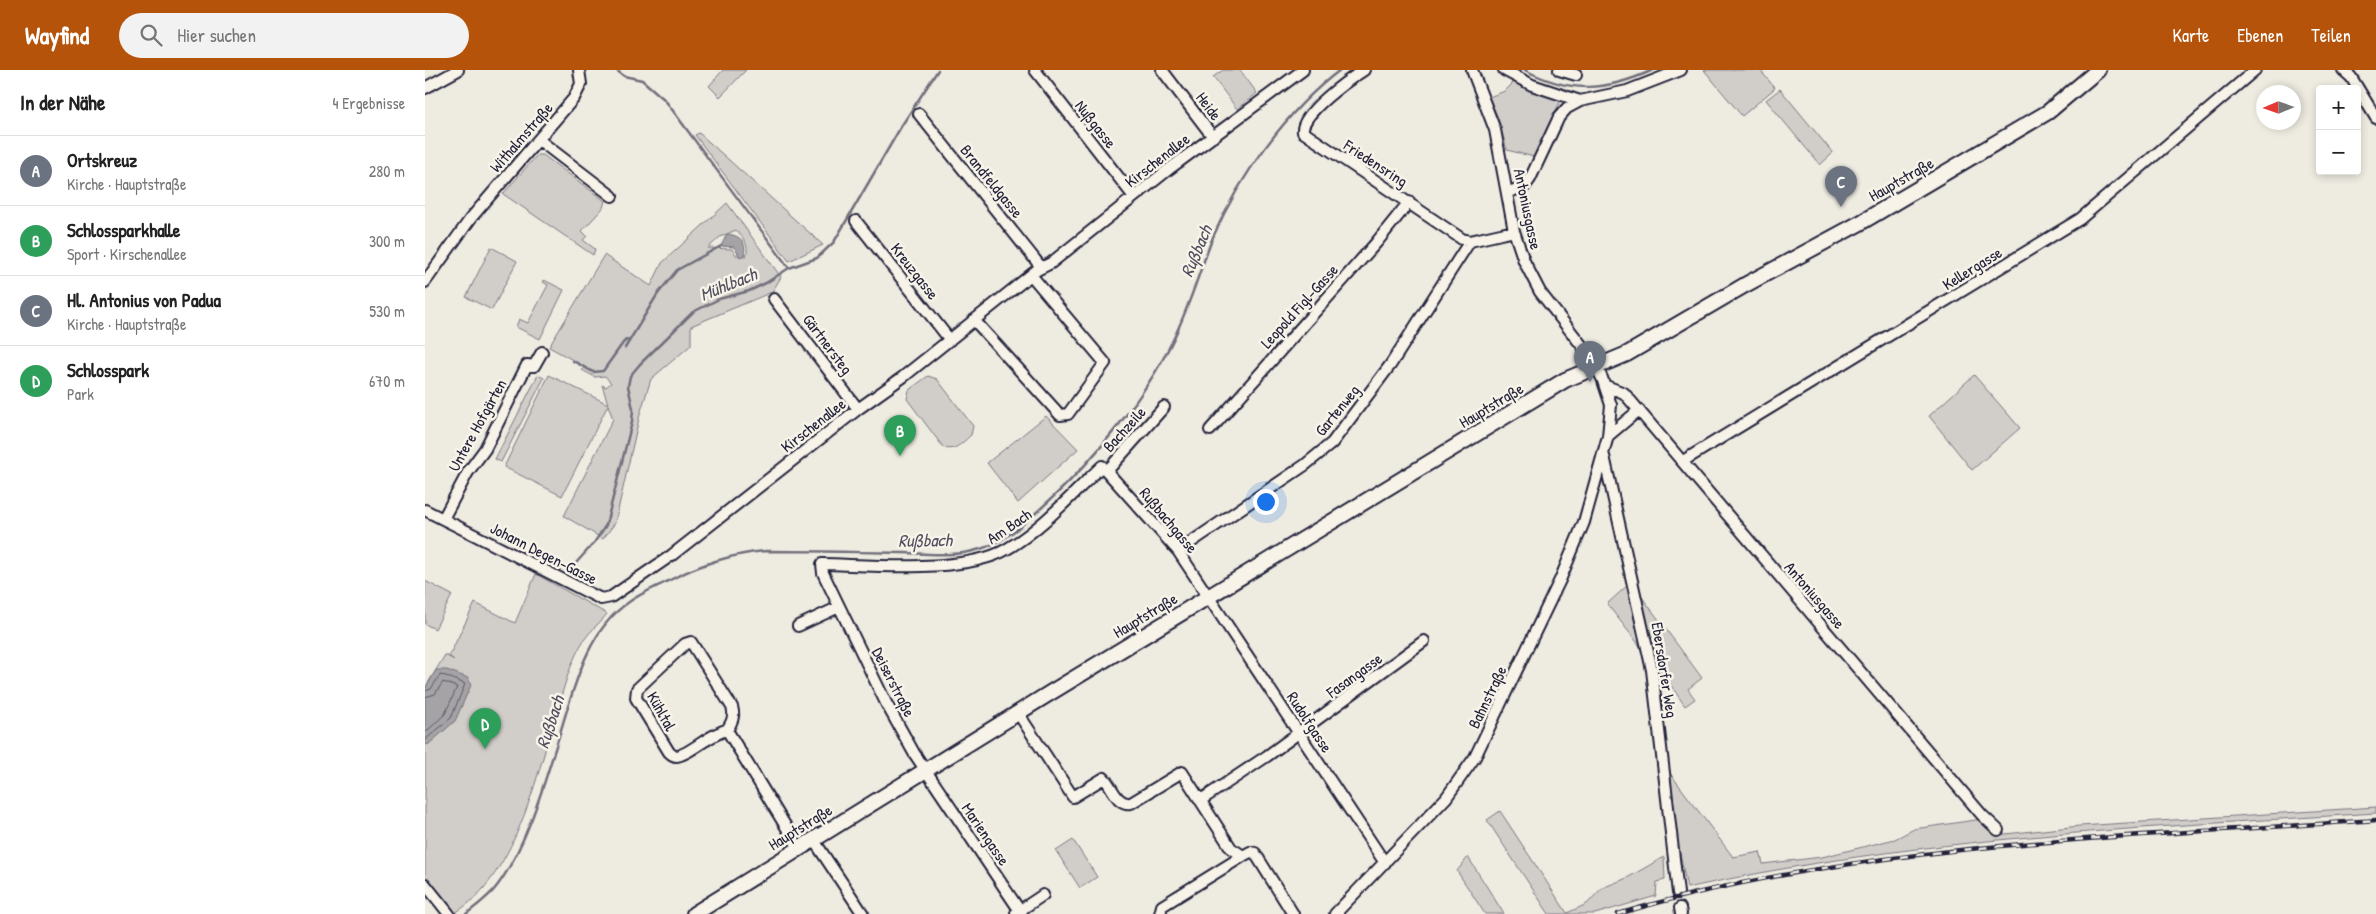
<!DOCTYPE html>
<html lang="de">
<head>
<meta charset="utf-8">
<style>
	:root { --surface:#fff; --page:#f2f2f2; --text:#222; --muted:#767676; --line:#e0e0e0; --accent:#b45309 }
	body { margin:0; font-family:"Patrick Hand",sans-serif; background:var(--page); color:var(--text) }
	.controls { position:absolute; right:15px; top:15px; display:grid; overflow:hidden; border-radius:5px; box-shadow:0 2px 8px #0003 }
	.controls button { width:45px; height:45px; display:grid; place-items:center; padding:0; border:0; border-bottom:1px solid var(--line); background:var(--surface); color:var(--text); font:25px sans-serif }
	.compass { position:absolute; left:1831px; top:15px; width:45px; height:45px; border-radius:50%; background:var(--surface); box-shadow:0 2px 8px #0003; rotate:268deg }
	.you { position:absolute; left:840px; top:431px; width:18px; height:18px; margin:-12px; border:4px solid #fff; border-radius:50%; background:#1a73e8; box-shadow:0 0 0 8px #1a73e833 }
	.badge { display:grid; place-items:center; width:32px; height:32px; border-radius:50%; background:var(--accent); color:#fff; font-size:16px; font-weight:700 }
	.pin { position:absolute; translate:-50% -41px; filter:drop-shadow(0 1px 2px #0008) }
	.pin::after { content:''; position:absolute; top:26px; width:18px; height:15px; background:inherit; clip-path:polygon(0 0,100% 0,50% 100%) }
	.list { margin:0; padding:0; list-style:none }
	h2 { display:flex; justify-content:space-between; align-items:center; height:65px; margin:0; padding:0 20px; font-size:21px }
	h2 small { font-size:16px; font-weight:400; color:var(--muted) }
	.list li { display:grid; grid-template-columns:32px 1fr auto; gap:15px; align-items:center; box-sizing:border-box; height:70px; padding:0 20px; border-top:1px solid var(--line) }
	.list b { display:block; font-size:19px; white-space:nowrap }
	.list p { margin:0; font-size:16px; white-space:nowrap; color:var(--muted) }
	.list em { font-size:16px; font-style:normal; color:var(--muted) }
	.icon { flex:none; width:28px; height:28px; fill:none; stroke:currentColor; stroke-width:2; stroke-linecap:round; stroke-linejoin:round }
	.map { position:relative; flex:none; width:1951px; height:844px; overflow:hidden }
	header { display:flex; align-items:center; gap:30px; box-sizing:border-box; height:70px; padding:0 25px; background:var(--accent); color:#fff }
	header strong { font-size:24px }
	nav { display:flex; gap:28px; margin-inline-start:auto; font-size:18px }
	.search { width:350px; height:45px; background:var(--page); display:flex; align-items:center; gap:12px; box-sizing:border-box; padding:0 18px; border-radius:28px; color:var(--muted); font-size:19px }
	main { display:flex }
	aside { flex:1; background:var(--surface) }
	.map>svg:first-child { display:block }
	.green { fill:#d1cdc9; stroke:#7a7882; fill-rule:evenodd }
	.water { fill:#a6a3a6; stroke:#716f7b }
	.lines { fill:none; stroke-linecap:round; stroke-linejoin:round }
	.shore { stroke:#575666; stroke-width:1 }
	.stream { stroke:#716f7b; stroke-width:2.5 }
	.minor-casing { stroke:#22223b; stroke-width:14 }
	.major-casing { stroke:#22223b; stroke-width:18 }
	.minor { stroke:#f7f3e8; stroke-width:10 }
	.major { stroke:#f7f3e8; stroke-width:14 }
	.rail-casing { stroke:#22223b; stroke-width:4.5 }
	.rail { stroke:#f7f3e8; stroke-width:2.5; stroke-dasharray:8; stroke-linecap:butt }
	.labels { text-anchor:middle; dominant-baseline:central; stroke-width:5; stroke-linejoin:round; paint-order:stroke }
	.street-label { font-size:16px; fill:#22223b; stroke:#f7f3e8 }
	.water-label { font-size:18px; font-style:italic; fill:#504f60; stroke:#f7f3e8 }
</style>
</head>
<body>
<header>
<strong>Wayfind</strong>
<div class="search"><svg class="icon" aria-label="search" viewBox="0 0 24 24"><circle cx="10" cy="10" r="6"/><path d="M15 15l6 6"/></svg>Hier suchen</div>
<nav><a>Karte</a><a>Ebenen</a><a>Teilen</a></nav>
</header>
<main>
<aside>
<h2>In der Nähe<small>4 Ergebnisse</small></h2>
<ul class="list">
<li><span class="badge" style="background:#6b7280">A</span><div><b>Ortskreuz</b><p>Kirche · Hauptstraße</p></div><em>280 m</em></li>
<li><span class="badge" style="background:#2e9e5b">B</span><div><b>Schlossparkhalle</b><p>Sport · Kirschenallee</p></div><em>300 m</em></li>
<li><span class="badge" style="background:#6b7280">C</span><div><b>Hl. Antonius von Padua</b><p>Kirche · Hauptstraße</p></div><em>530 m</em></li>
<li><span class="badge" style="background:#2e9e5b">D</span><div><b>Schlosspark</b><p>Park</p></div><em>670 m</em></li>
</ul>
</aside>
<div class="map">
<svg width="1951" height="844" viewBox="0 0 1951 844">
	<rect width="100%" height="100%" fill="#eeebe1"/>
	<filter id="ink" filterUnits="userSpaceOnUse"><feTurbulence type="fractalNoise" baseFrequency=".02" numOctaves="2"/><feDisplacementMap in="SourceGraphic" scale="10" xChannelSelector="R" yChannelSelector="G"/><feConvolveMatrix kernelMatrix="1 2 1 2 8 2 1 2 1" color-interpolation-filters="sRGB"/></filter>
	<g filter="url(#ink)">
		<path class="green" d="M 298,0 L 321,0 L 295,27 L 284,16 Z
			M 798,0 L 815,0 L 832,23 L 812,39 L 788,7 Z
			M 1279,0 L 1335,0 L 1350,18 L 1317,46 Z
			M 1090,11 L 1136,30 L 1109,87 L 1082,80 L 1073,48 L 1064,27 L 1080,21 Z
			M 1355,19 L 1408,83 L 1395,95 L 1341,30 Z
			M 274,63 L 398,175 L 364,191 L 270,65 Z
			M 112,85 L 118,85 L 180,131 L 178,138 L 157,161 L 162,166 L 158,170 L 170,179 L 168,185 L 78,124 Z
			M 302,133 L 356,207 L 347,222 L 266,256 L 266,275 L 226,309 L 215,344 L 190,453 L 178,469 L 139,446 L 188,349 L 183,335 L 137,426 L 79,397 L 124,305 L 183,334 L 177,315 L 181,317 L 186,313 L 180,306 L 170,307 L 157,300 L 159,296 L 124,277 L 179,185 L 226,216 L 237,193 ZM 311,160 C 318,167 325,176 321,186 L 311,185 L 307,179 L 283,178 L 295,167 Z
			M 66,177 L 92,191 L 67,240 L 41,227 Z
			M 119,210 L 139,220 L 115,269 L 91,257 L 94,249 L 103,253 L 123,215 L 118,212 Z
			M 113,305 L 119,308 L 76,392 L 70,389 Z
			M 1549,305 L 1595,358 L 1547,400 L 1504,346 Z
			M 503,306 L 512,309 L 548,356 L 546,365 C 538,372 529,383 518,377 L 482,329 L 484,320 Z
			M 621,346 L 653,379 L 593,433 L 562,393 Z
			M 111,504 L 182,544 C 175,553 165,561 159,570 C 148,587 142,607 136,627 C 114,694 94,807 28,844 L 0,809 L 0,618 L 20,585 L 29,590 L 24,586 L 50,533 L 90,553 Z
			M 0,511 L 27,525 L 10,559 L 0,554 Z
			M 1205,513 L 1218,580 L 1182,534 Z
			M 1214,523 L 1277,608 L 1263,619 L 1270,629 L 1260,636 L 1229,591 Z
			M 1241,698 L 1308,787 L 1335,782 L 1338,794 L 1397,787 L 1470,769 L 1489,759 L 1557,749 L 1571,765 L 1655,756 L 1951,737 L 1951,743 C 1720,758 1488,767 1262,818 L 1249,754 Z
			M 1075,741 L 1142,843 L 1162,834 L 1177,818 L 1202,808 L 1239,787 L 1240,810 L 1232,812 L 1231,826 L 1170,844 L 1124,844 L 1062,750 Z
			M 648,770 L 672,807 L 655,818 L 631,781 Z
			M 1043,787 L 1079,844 L 1060,844 L 1032,801 Z"/>
		<path class="water" d="M 302,164 C 315,165 322,172 319,185 L 315,187 L 309,177 L 296,176 Z
			M 11,600 L 22,600 L 43,608 L 46,615 L 30,651 L 4,674 L 0,675 L 0,619 Z"/>
		<g class="lines">
			<path class="shore" d="M 0,621 L 6,619 L 15,605 L 21,606 L 40,614 L 26,648 L 0,670
				M 0,627 L 10,624 L 18,612 L 32,617 L 20,644 L 0,663"/>
			<path class="stream" d="M 191,0 L 199,6 L 217,10 L 240,30 L 364,198
				M 1100,0 C 1145,24 1182,21 1228,0
				M 200,278 L 232,225 L 252,200 L 296,176
				M 148,291 L 168,302 L 178,301 L 198,273 L 201,270 L 204,271
				M 142,503 L 169,473 L 181,455 L 207,352 L 208,339 L 203,316 L 205,306 L 215,294 L 268,242 L 294,229 L 324,221 L 341,213 L 364,198 L 392,188 L 409,172 L 477,55 L 513,0
				M 41,844 C 51,836 64,827 72,816 C 102,776 120,711 135,663 C 149,618 162,560 204,532 C 215,524 229,518 241,512 C 273,495 304,484 341,481 C 386,481 432,482 478,483 C 501,483 525,487 548,481 C 580,474 603,450 626,429 C 671,388 720,326 747,272 C 764,238 774,202 788,167 C 814,107 863,39 915,0"/>
			<defs>
				<path id="minor" d="M 610,0 L 709,127
					M 737,0 L 788,67
					M 939,0 C 923,10 875,44 878,62 L 1037,169 L 1045,171 L 1089,161
					M 1079,0 L 1107,15 L 1155,31
					M 1134,0 L 1151,5
					M 1918,0 L 1926,7 L 1951,48
					M 0,18 L 33,0
					M 494,44 L 616,197
					M 114,70 L 187,126
					M 1083,122 L 1099,117 L 1105,109 L 1134,47 L 1142,38 L 1155,31 L 1202,21 L 1256,0
					M 431,151 L 525,270
					M 0,212 L 46,148 L 149,28 L 156,14 L 154,0
					M 349,229 L 433,339
					M 549,250 L 635,345 L 643,344 L 680,293 L 606,205
					M 1181,316 L 1199,323 L 1557,745 L 1573,760
					M 785,360 L 951,173 L 984,132
					M 1183,366 L 1214,340
					M 1179,386 L 1227,600 L 1253,823
					M 1258,391 L 1655,149 L 1830,0
					M 682,401 L 739,337
					M 0,440 L 176,529 L 186,527 L 247,485 L 433,339 L 478,307 L 612,200 L 626,193 L 744,99 L 878,0
					M 18,449 L 43,402 L 60,379 L 102,295 L 109,296 L 117,282
					M 753,481 L 880,395 L 907,373 L 966,294 L 1045,171
					M 373,556 L 414,537
					M 593,643 L 648,727 L 679,708 C 688,717 691,735 706,733 L 757,702 L 806,778 L 818,786 L 825,782 L 830,783 L 868,844
					M 302,660 C 286,663 262,686 251,686 C 248,686 246,684 244,682 L 211,628 L 212,619 L 260,574 L 266,572 L 307,637 C 310,646 307,652 302,660 L 374,778
					M 776,730 L 842,686 L 999,571
					M 388,769 L 438,844
					M 0,814 L 24,844
					M 1255,838 L 1256,844
					M 591,843 L 618,825
					M 597,844 L 489,683 L 461,633 L 398,503 L 397,494 C 447,495 540,504 582,479 C 618,458 647,424 677,396 L 753,481 L 960,793
					M 735,844 L 737,836 L 818,786
					M 910,844 L 1021,728 L 1050,687 L 1135,510 L 1159,452 L 1183,366 L 1186,335 L 1177,308 L 1165,286 L 1115,222 L 1099,191 L 1089,161 L 1070,60 L 1047,0"/>
				<path id="major" d="M 269,844 L 625,623 L 1140,310 L 1202,284 L 1320,215 L 1435,153 L 1623,42 L 1673,0"/>
			</defs>
			<use href="#minor" class="minor-casing"/>
			<use href="#major" class="major-casing"/>
			<use href="#minor" class="minor"/>
			<use href="#major" class="major"/>
			<defs>
				<path id="rail" d="M 1193,844 C 1434,772 1701,768 1951,750"/>
			</defs>
			<use href="#rail" class="rail-casing"/>
			<use href="#rail" class="rail"/>
		</g>
	</g>
	<g class="labels">
		<g class="street-label">
			<text transform="translate(784 36) rotate(53)">Heide</text>
			<text transform="translate(671 54) rotate(52)">Nußgasse</text>
			<text transform="translate(96 67) rotate(-49)">Withalmstraße</text>
			<text transform="translate(732 90) rotate(-38)">Kirschenallee</text>
			<text transform="translate(951 93) rotate(33)">Friedensring</text>
			<text transform="translate(1476 109) rotate(-30)">Hauptstraße</text>
			<text transform="translate(567 111) rotate(51)">Brandfeldgasse</text>
			<text transform="translate(1103 139) rotate(78)">Antoniusgasse</text>
			<text transform="translate(1547 198) rotate(-32)">Kellergasse</text>
			<text transform="translate(490 201) rotate(52)">Kreuzgasse</text>
			<text transform="translate(874 236) rotate(-48)">Leopold Figl-Gasse</text>
			<text transform="translate(403 274) rotate(53)">Gärtnersteg</text>
			<text transform="translate(1066 335) rotate(-31)">Hauptstraße</text>
			<text transform="translate(912 340) rotate(-51)">Gartenweg</text>
			<text transform="translate(52 355) rotate(-61)">Untere Hofgärten</text>
			<text transform="translate(388 355) rotate(-38)">Kirschenallee</text>
			<text transform="translate(699 359) rotate(-48)">Bachzeile</text>
			<text transform="translate(744 450) rotate(50)">Rußbachgasse</text>
			<text transform="translate(584 456) rotate(-34)">Am Bach</text>
			<text transform="translate(119 483) rotate(27)">Johann Degen-Gasse</text>
			<text transform="translate(1390 525) rotate(49)">Antoniusgasse</text>
			<text transform="translate(720 545) rotate(-31)">Hauptstraße</text>
			<text transform="translate(1240 600) rotate(81)">Ebersdorfer Weg</text>
			<text transform="translate(929 605) rotate(-36)">Fasangasse</text>
			<text transform="translate(469 612) rotate(63)">Deiserstraße</text>
			<text transform="translate(1062 627) rotate(-64)">Bahnstraße</text>
			<text transform="translate(237 641) rotate(61)">Kühltal</text>
			<text transform="translate(885 652) rotate(57)">Rudolfgasse</text>
			<text transform="translate(375 757) rotate(-32)">Hauptstraße</text>
			<text transform="translate(561 764) rotate(56)">Mariengasse</text>
		</g>
		<g class="water-label">
			<text transform="translate(771 181) rotate(-67)">Rußbach</text>
			<text transform="translate(303 214) rotate(-22)">Mühlbach</text>
			<text transform="translate(500 470) rotate(-1)">Rußbach</text>
			<text transform="translate(125 652) rotate(-72)">Rußbach</text>
		</g>
	</g>
</svg>
<div class="controls">
<button>+</button>
<button>−</button>
</div>
<svg class="compass" viewBox="-18 -18 36 36"><path d="M0-13l5 13h-10z" fill="#e53935"/><path d="M0 13l5-13h-10z" fill="#767676"/></svg>
<div class="you"></div>
<div class="pin badge" style="left:1165px;top:312px;background:#6b7280">A</div>
<div class="pin badge" style="left:475px;top:386px;background:#2e9e5b">B</div>
<div class="pin badge" style="left:1416px;top:137px;background:#6b7280">C</div>
<div class="pin badge" style="left:60px;top:679px;background:#2e9e5b">D</div>
</div>
</main>
</body>
</html>
